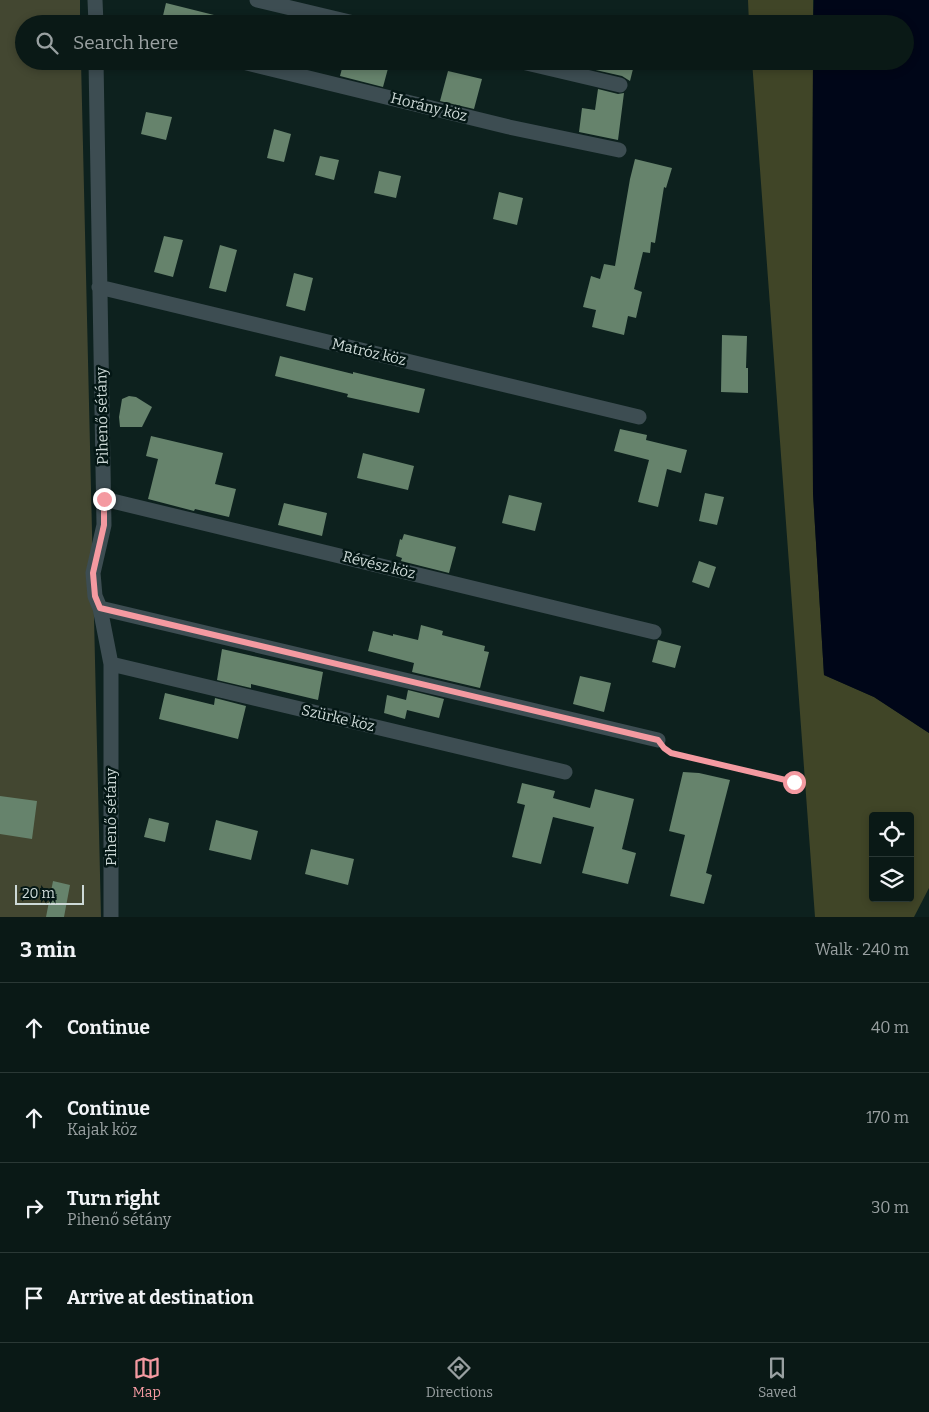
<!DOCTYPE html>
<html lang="en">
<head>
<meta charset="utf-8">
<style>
	:root { --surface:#0a1916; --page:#182623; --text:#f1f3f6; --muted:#99a0a1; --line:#2a3835; --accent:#f49aa1 }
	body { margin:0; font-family:Bitter,serif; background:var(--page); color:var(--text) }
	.controls { position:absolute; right:15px; bottom:15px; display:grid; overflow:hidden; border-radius:5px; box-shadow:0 2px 8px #0003 }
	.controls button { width:45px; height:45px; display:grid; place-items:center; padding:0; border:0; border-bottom:1px solid var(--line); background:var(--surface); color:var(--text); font:25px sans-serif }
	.scale { position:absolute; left:15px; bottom:12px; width:69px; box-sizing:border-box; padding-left:5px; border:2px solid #cdd9d7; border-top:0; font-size:14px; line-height:18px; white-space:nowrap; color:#cdd9d7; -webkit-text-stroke:4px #041715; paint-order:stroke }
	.stop { position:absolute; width:15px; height:15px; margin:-11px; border:4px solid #f49aa1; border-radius:50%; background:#fff }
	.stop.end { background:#f49aa1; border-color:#fff; box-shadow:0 1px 5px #0008 }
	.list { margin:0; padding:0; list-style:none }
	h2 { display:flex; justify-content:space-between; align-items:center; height:65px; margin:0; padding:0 20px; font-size:21px }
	h2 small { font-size:16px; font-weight:400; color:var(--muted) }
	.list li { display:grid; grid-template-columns:32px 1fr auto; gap:15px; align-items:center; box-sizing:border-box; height:90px; padding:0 20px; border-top:1px solid var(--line) }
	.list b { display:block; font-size:19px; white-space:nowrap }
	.list p { margin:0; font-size:16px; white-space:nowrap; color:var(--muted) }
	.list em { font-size:16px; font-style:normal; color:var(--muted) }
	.icon { flex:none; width:28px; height:28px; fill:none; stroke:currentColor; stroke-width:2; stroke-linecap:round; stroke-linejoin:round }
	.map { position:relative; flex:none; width:929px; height:917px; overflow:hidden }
	.search { position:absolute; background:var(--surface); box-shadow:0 2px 8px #0003; left:15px; right:15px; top:15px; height:55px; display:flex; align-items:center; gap:12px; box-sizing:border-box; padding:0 18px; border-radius:28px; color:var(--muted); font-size:19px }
	.sheet { height:425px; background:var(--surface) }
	nav { display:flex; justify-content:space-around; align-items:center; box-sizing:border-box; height:70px; border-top:1px solid var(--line); background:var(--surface); font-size:14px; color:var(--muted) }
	nav a { display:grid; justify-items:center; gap:2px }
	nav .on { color:var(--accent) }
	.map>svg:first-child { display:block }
	.green { fill:#434731 }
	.forest { fill:#404527; fill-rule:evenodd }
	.water { fill:#000618 }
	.building { fill:#66836c }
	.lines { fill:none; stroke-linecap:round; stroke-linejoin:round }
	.path { stroke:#495a58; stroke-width:3; stroke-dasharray:2.5 4; stroke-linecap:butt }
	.minor { stroke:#3d4d52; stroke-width:15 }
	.route { stroke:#f49aa1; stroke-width:6 }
	.labels { text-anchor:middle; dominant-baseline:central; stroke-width:5; stroke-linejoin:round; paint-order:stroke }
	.street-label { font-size:15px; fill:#cdd9d7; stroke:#041715 }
</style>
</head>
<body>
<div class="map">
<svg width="929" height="917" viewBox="0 0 929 917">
	<rect width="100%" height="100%" fill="#0d211e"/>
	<path class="green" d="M 0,0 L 80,0 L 80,24 L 24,24 L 24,61 L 81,61 L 101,917 L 0,917 Z"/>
	<path class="forest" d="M 748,0 L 813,0 L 813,24 L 749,24 Z
		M 752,61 L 813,61 L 812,277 L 813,493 L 824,675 L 874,697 L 929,733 L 929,888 L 914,917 L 815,917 ZM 873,816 L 910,816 L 910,898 L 873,898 Z"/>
	<path class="water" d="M 814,0 L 929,0 L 929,733 L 874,697 L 824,675 L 813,493 L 812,277 L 813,61 L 905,61 L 905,24 L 813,24 Z"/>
	<path class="building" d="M 166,3 L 222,17 L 221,24 L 161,24 Z
		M 344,61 L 390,61 L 383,87 L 340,76 Z
		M 579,61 L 635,61 L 630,81 L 622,76 L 578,66 Z
		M 448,71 L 482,79 L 474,109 L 440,101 Z
		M 598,89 L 618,94 L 624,93 L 618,140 L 579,132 L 582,108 L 595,110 Z
		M 146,112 L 172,117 L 166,140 L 141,134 Z
		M 274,129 L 291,134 L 284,162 L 267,158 Z
		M 320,156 L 339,160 L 334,180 L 315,175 Z
		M 635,159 L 672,168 L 666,188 L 664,187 L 655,243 L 651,242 L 650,253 L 643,252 L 634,289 L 642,292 L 636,318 L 628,316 L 624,335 L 592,327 L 596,310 L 583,307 L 591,276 L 600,279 L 604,264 L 615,266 L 630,179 Z
		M 379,171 L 401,176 L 396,198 L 374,193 Z
		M 499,192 L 523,198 L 517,225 L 493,219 Z
		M 164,236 L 183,240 L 173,277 L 154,272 Z
		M 220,245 L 237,250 L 226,292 L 209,288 Z
		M 294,273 L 313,278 L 305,311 L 286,306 Z
		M 722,335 L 747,336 L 746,368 L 748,368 L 748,393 L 721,392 Z
		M 280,356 L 353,374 L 353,372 L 378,378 L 425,389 L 419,413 L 347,397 L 348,394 L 275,376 Z
		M 129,396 L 136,397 L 152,407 L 142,427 L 120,427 L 119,417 L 122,399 Z
		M 620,429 L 647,435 L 646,440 L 687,450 L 681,473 L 667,469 L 658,507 L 638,502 L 649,460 L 614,451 Z
		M 151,436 L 223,453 L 215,484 L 236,489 L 229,517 L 195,509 L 194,511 L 148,499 L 158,459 L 146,456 Z
		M 363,453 L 414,466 L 408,490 L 357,478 Z
		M 705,493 L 724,497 L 717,525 L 699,521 Z
		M 509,495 L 542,503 L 535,531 L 502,523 Z
		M 284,503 L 327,513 L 322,536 L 278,525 Z
		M 404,534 L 456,547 L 449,573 L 401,561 L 402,558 L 396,556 L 400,539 L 402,540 Z
		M 699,561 L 716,567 L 709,588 L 692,582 Z
		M 421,625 L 443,631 L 442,635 L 485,646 L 484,651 L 489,652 L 480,688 L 412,672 L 414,663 L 368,651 L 373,631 L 393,636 L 393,634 L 418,640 Z
		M 658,640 L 681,646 L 675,668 L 652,662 Z
		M 222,649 L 323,672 L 318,700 L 251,684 L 251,688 L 217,680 Z
		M 580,676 L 611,683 L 604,712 L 573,704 Z
		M 408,690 L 444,699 L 439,718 L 407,710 L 405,719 L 384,713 L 387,695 L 406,700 Z
		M 165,693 L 214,705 L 215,698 L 246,706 L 238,739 L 159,719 Z
		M 683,772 L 699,773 L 730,780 L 706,873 L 712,875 L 704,904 L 670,896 L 685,835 L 669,831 Z
		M 522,783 L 555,791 L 553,798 L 590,808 L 595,789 L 634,799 L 622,849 L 636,853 L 628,884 L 582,873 L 594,827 L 553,817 L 541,864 L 512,857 L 525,805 L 517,803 Z
		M 0,796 L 37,801 L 32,839 L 0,834 Z
		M 149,818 L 169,823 L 165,842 L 144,837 Z
		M 216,820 L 258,831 L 251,860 L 209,850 Z
		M 311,849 L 354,859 L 348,885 L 305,874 Z
		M 53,881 L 70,885 L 64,917 L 46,917 Z"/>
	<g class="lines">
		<path class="path" d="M 670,753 L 794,782"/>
		<path class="minor" d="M 95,0 L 96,24
			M 257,0 L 358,24
			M 96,61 L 104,525 L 93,573 L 95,596 L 100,608 L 111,664 L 111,917
			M 239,61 L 509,127 L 619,150
			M 518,61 L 620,85
			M 99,287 L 639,417
			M 104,499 L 654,632
			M 100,608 L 658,740
			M 111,664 L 565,772"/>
	</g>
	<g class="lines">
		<path class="route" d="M 104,499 L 104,525 L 93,573 L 95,596 L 100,608 L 658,740 L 664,748 L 671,753 L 794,782"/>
	</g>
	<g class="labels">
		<g class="street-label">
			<text transform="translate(429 107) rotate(14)">Horány köz</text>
			<text transform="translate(369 352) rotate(13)">Matróz köz</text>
			<text transform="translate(102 416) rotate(-91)">Pihenő sétány</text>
			<text transform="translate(379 565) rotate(14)">Révész köz</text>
			<text transform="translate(338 718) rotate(13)">Szürke köz</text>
			<text transform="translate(111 817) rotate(-90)">Pihenő sétány</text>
		</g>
	</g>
</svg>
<div class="controls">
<button><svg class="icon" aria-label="locate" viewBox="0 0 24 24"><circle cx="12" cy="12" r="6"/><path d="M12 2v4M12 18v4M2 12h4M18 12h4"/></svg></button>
<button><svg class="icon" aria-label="layers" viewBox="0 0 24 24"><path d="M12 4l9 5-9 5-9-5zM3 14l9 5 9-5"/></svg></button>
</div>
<div class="scale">20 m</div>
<div class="stop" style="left:794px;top:782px"></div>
<div class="stop end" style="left:104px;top:499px"></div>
<div class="search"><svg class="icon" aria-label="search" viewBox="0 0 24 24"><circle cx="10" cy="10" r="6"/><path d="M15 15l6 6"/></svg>Search here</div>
</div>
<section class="sheet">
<h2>3 min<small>Walk · 240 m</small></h2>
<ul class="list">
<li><svg class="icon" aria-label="ahead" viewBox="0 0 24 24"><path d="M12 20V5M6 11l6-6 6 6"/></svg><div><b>Continue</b></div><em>40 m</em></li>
<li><svg class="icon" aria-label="ahead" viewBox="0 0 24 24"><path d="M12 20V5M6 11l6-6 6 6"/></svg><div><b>Continue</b><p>Kajak köz</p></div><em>170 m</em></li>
<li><svg class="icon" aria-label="right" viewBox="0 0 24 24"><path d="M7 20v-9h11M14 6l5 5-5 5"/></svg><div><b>Turn right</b><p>Pihenő sétány</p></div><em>30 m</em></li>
<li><svg class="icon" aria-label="arrive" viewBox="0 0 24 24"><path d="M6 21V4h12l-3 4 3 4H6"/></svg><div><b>Arrive at destination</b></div></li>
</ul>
</section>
<nav>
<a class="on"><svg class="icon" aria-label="map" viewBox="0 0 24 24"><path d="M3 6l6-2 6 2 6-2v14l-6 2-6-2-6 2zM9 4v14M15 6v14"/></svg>Map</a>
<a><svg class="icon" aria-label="directions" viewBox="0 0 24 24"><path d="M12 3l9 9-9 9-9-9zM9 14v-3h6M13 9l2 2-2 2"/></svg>Directions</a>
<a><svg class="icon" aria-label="saved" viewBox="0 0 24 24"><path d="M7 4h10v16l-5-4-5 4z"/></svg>Saved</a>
</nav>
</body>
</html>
